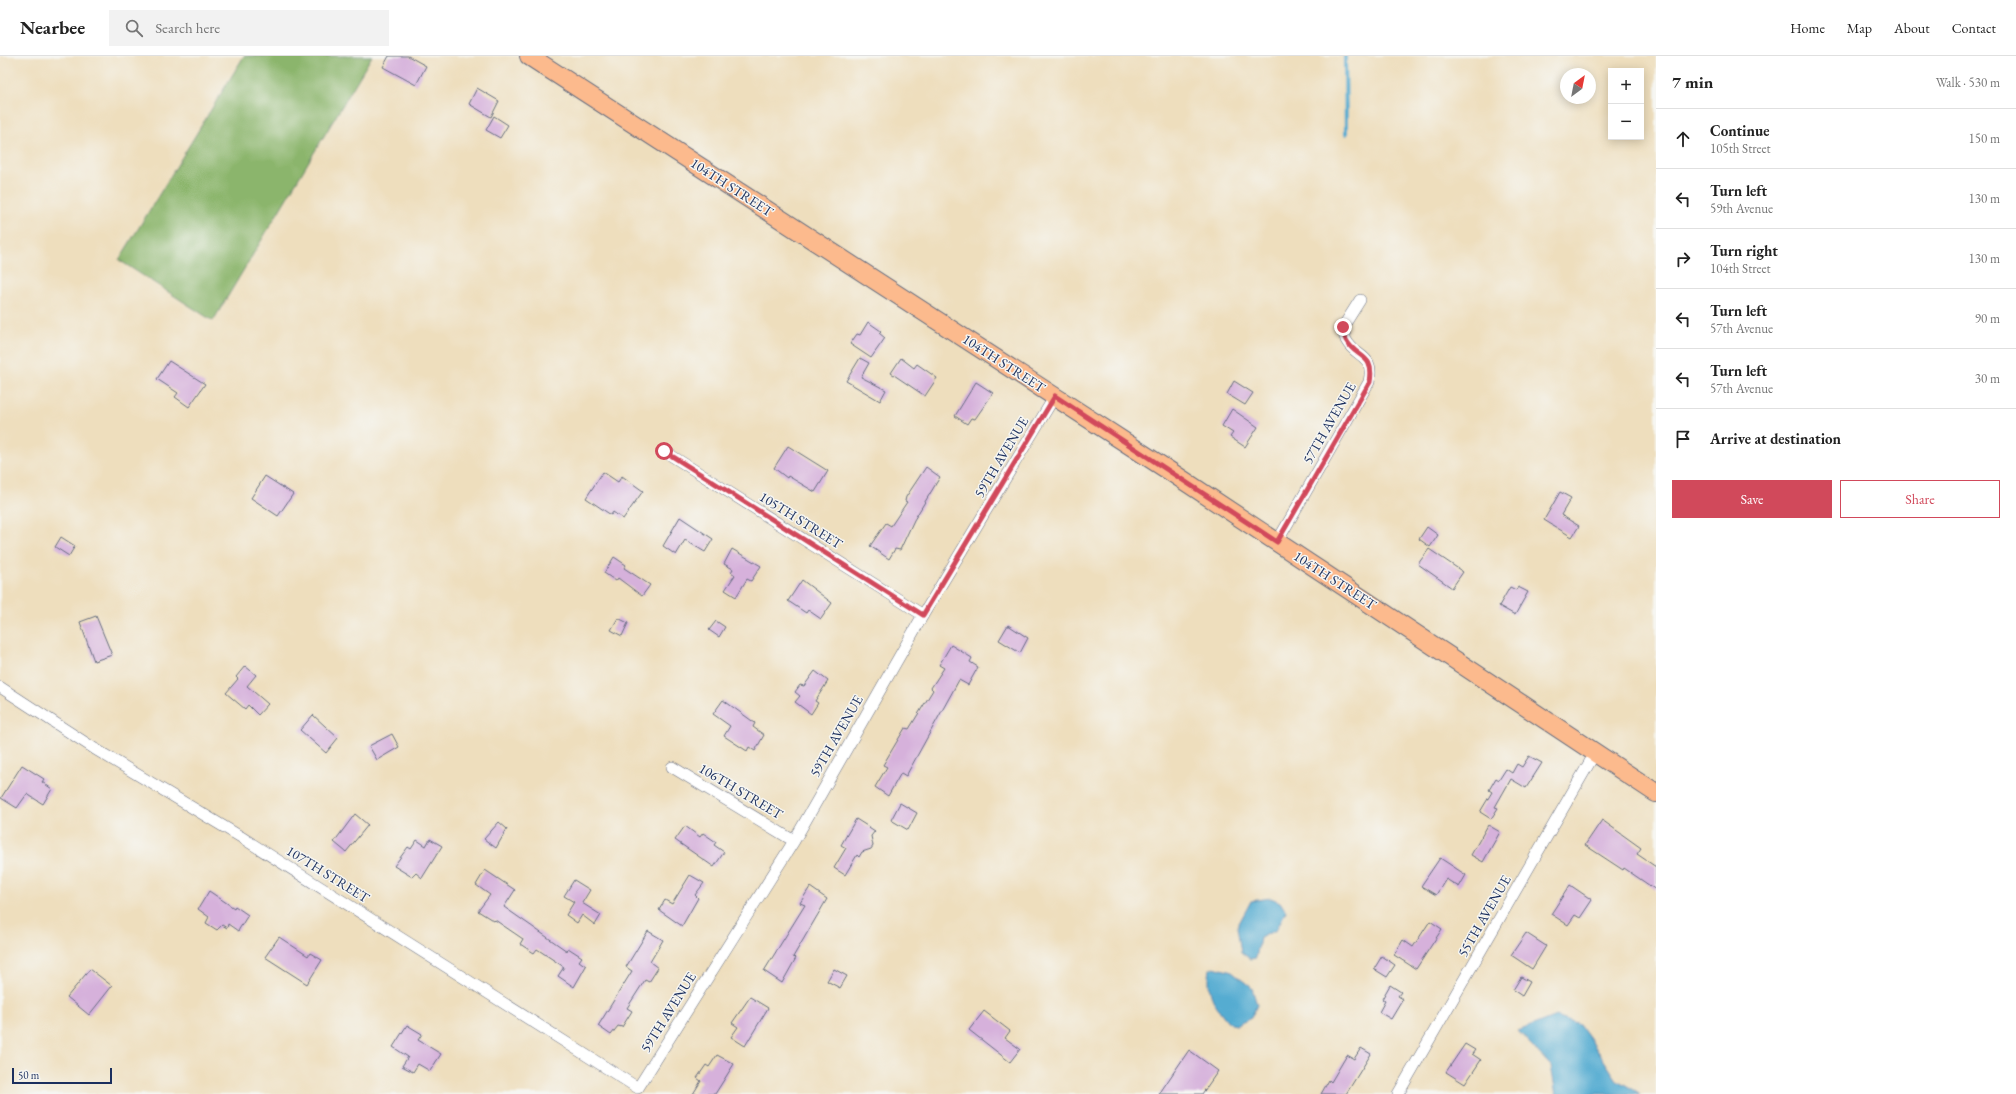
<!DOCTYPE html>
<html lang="en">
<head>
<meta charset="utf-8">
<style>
	:root { --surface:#fff; --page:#f2f2f2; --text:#222; --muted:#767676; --line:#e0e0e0; --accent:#d1495b }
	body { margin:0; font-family:"EB Garamond",serif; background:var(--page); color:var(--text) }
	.controls { position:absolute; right:12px; top:12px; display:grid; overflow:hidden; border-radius:0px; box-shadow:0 2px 10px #0003 }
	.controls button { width:36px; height:36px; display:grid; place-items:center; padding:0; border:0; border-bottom:1px solid var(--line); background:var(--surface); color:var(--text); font:20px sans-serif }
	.compass { position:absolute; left:1560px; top:12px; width:36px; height:36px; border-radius:50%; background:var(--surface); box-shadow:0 2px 10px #0003; rotate:32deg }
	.scale { position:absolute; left:12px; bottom:10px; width:100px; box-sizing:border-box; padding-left:4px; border:2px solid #1b2f5e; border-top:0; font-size:11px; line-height:14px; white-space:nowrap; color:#1b2f5e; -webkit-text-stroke:3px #f6f6f2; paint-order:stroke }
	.stop { position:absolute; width:12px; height:12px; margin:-9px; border:3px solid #d1495b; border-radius:50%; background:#fff }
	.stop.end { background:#d1495b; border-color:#fff; box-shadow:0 1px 4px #0008 }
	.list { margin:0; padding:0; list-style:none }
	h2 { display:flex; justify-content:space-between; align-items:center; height:52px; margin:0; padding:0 16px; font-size:17px }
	h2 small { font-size:13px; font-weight:400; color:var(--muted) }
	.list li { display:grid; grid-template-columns:26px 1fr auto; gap:12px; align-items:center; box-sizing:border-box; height:60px; padding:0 16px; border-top:1px solid var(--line) }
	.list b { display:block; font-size:15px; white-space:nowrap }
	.list p { margin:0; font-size:13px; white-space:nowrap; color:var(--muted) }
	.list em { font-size:13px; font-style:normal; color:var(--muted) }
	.actions { display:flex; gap:8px; padding:12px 16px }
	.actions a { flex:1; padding:9px 0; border:1px solid var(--accent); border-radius:0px; text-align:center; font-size:14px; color:var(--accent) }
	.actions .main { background:var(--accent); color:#fff }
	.icon { flex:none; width:22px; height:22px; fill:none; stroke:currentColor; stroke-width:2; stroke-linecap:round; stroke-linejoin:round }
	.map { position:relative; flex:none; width:1656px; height:1038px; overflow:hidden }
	header { display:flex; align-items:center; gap:24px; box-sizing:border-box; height:56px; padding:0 20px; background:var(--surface); border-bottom:1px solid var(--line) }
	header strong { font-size:19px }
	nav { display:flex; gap:22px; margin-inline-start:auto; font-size:14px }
	.search { width:280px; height:36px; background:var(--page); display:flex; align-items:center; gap:10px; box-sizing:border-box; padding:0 14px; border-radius:0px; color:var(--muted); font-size:15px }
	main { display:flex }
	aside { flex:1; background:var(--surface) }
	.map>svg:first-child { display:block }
	.forest { fill:#8bb56c; stroke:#537265 }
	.water { fill:#55acd1; stroke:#386e98 }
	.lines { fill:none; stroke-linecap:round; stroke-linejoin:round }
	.stream { stroke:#55acd1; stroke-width:4 }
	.building { fill:#d6b1db }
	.minor-casing { stroke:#656c7f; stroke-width:12 }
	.primary-casing { stroke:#656c7f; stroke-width:20 }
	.minor { stroke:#fff; stroke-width:11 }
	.primary { stroke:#fcba8d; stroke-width:18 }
	.route { stroke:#d1495b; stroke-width:5 }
	.labels { text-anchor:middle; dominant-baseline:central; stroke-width:3; stroke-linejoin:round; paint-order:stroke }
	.street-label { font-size:14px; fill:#1b2f5e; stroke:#f6f6f2 }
</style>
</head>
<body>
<header>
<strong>Nearbee</strong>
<div class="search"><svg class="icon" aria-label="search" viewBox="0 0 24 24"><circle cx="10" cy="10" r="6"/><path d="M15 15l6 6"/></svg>Search here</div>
<nav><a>Home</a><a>Map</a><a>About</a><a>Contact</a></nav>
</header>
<main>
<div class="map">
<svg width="1656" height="1038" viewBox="0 0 1656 1038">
	<rect width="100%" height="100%" fill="#f6f6f2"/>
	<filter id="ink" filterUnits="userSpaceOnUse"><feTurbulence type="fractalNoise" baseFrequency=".025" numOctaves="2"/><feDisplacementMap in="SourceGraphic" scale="8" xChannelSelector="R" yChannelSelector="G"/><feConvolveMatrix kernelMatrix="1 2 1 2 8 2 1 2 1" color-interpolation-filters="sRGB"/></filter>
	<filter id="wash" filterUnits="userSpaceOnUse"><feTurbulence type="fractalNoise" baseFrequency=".012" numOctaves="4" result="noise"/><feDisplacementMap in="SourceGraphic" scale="16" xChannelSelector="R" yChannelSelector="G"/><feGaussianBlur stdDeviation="0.9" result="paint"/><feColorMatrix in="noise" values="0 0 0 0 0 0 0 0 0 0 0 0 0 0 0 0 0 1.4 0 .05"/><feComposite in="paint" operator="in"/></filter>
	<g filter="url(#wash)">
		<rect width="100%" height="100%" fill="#eedebd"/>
		<path class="forest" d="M 244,0 L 372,0 L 213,265 L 119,204 Z"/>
		<path class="water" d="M 1271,842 L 1280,846 L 1286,855 L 1276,874 L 1260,882 L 1256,902 L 1250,903 L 1241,896 L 1237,871 L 1251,845 Z
			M 1214,911 L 1232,916 L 1252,932 L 1257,949 L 1251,962 L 1237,969 L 1230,968 C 1214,949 1206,938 1210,913 Z
			M 1556,960 L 1579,968 L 1590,983 L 1617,1024 L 1641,1038 L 1556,1038 L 1551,1010 L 1518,975 Z"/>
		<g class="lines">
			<path class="stream" d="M 1345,0 L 1346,78"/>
		</g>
		<g id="blocks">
			<path class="building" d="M 389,0 L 408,0 L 426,10 L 416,29 L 383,11 Z
				M 477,32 L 499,45 L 491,61 L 469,48 Z
				M 494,60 L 508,69 L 500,82 L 486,74 Z
				M 868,266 L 881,275 L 879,277 L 885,282 L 871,302 L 850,288 L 857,278 L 860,279 Z
				M 860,302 L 869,307 L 861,321 L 886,334 L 880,345 L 846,325 Z
				M 901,302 L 914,312 L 917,308 L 937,322 L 925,340 L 891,317 Z
				M 169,305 L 205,328 L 189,351 L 175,341 L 178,337 L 157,323 Z
				M 1234,325 L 1253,337 L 1245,349 L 1227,338 Z
				M 976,326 L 993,337 L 975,363 L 971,362 L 967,368 L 955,360 Z
				M 1232,353 L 1258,371 L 1245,391 L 1230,381 L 1233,377 L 1222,370 Z
				M 788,390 L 828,415 L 815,436 L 788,420 L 787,422 L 774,412 Z
				M 926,411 L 940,421 L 914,464 L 900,494 L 895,493 L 889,503 L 870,490 L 886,467 L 891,470 L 907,446 L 905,445 L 906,441 Z
				M 603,416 L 618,426 L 622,420 L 643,435 L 623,463 L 613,456 L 611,459 L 586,442 Z
				M 265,420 L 293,438 L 278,460 L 251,442 Z
				M 1560,436 L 1571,442 L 1561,459 L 1579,470 L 1572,481 L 1544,464 Z
				M 680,461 L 713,483 L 705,496 L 685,484 L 676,499 L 663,490 Z
				M 1427,471 L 1438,479 L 1430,491 L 1419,483 Z
				M 61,481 L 75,490 L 69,500 L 55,491 Z
				M 732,493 L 761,510 L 751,525 L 747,523 L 736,541 L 725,534 L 735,519 L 731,516 L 733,513 L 724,508 Z
				M 1429,493 L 1463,516 L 1452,532 L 1418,508 Z
				M 614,501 L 626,509 L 624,512 L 650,529 L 642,540 L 618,522 L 616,525 L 604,517 Z
				M 802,524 L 832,547 L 821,563 L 808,554 L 806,557 L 788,545 Z
				M 1510,531 L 1516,534 L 1518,531 L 1528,536 L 1515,559 L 1499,550 Z
				M 96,560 L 112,599 L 94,605 L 80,566 Z
				M 618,562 L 628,567 L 622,580 L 611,574 Z
				M 716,565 L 725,571 L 719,581 L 709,574 Z
				M 1008,569 L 1028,582 L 1020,597 L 999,584 Z
				M 951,589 L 972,602 L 970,606 L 978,611 L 968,629 L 959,624 L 906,720 L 901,717 L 888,740 L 875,731 L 887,711 L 883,709 L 905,672 L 909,673 L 933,634 L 931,632 L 944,612 L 939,609 Z
				M 245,610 L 256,619 L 247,630 L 268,648 L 258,659 L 248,649 L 245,653 L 226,637 L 238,623 L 236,621 Z
				M 815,615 L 828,625 L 815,645 L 818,647 L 811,658 L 795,646 L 800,640 L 795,636 L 800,629 L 804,630 Z
				M 723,644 L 755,667 L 753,671 L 764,679 L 755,695 L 749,691 L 747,695 L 724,680 L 730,670 L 713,658 Z
				M 313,659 L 338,682 L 326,697 L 300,674 Z
				M 392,678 L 399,691 L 377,704 L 369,690 Z
				M 1529,700 L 1542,707 L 1526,732 L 1511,723 L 1495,751 L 1498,752 L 1491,763 L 1480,756 L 1492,736 L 1489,734 L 1496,722 L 1499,724 L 1506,713 L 1512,717 L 1517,708 L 1522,711 Z
				M 22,709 L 44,723 L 42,726 L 52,733 L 43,748 L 27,738 L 17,752 L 1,742 Z
				M 900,747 L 917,757 L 908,774 L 891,764 Z
				M 355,758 L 368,769 L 346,796 L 334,786 Z
				M 856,763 L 875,775 L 871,780 L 873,790 L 871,793 L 862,796 L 859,801 L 857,799 L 845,819 L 834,812 L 846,792 L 841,789 Z
				M 1602,764 L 1641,792 L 1637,798 L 1656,811 L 1656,834 L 1624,812 L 1623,814 L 1585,789 Z
				M 499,766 L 507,773 L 496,792 L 484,783 Z
				M 1488,769 L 1500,776 L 1483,806 L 1471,799 Z
				M 685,770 L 700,781 L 703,777 L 716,786 L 714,789 L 724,796 L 714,811 L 675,784 Z
				M 430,783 L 442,790 L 422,822 L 416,817 L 412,821 L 394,810 L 408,791 L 411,793 L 417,784 L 426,790 Z
				M 1440,802 L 1466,819 L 1459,831 L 1446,823 L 1436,839 L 1421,830 Z
				M 485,814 L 515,834 L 504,851 L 567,895 L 568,892 L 582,901 L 579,905 L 586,910 L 574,931 L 558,920 L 564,911 L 537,893 L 534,897 L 520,888 L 523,883 L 495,864 L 494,865 L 478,855 L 490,839 L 476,829 Z
				M 690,819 L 704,827 L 695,839 L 698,842 L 682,870 L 659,854 L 665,844 L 672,848 Z
				M 574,824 L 590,834 L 582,847 L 601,859 L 595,869 L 582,859 L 577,867 L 566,859 L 574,846 L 564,840 Z
				M 1570,829 L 1592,844 L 1580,862 L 1575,859 L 1568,869 L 1551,858 Z
				M 810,831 L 827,843 L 793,901 L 796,902 L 782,927 L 764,915 L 805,849 L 800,847 Z
				M 209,835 L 234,852 L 235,850 L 248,859 L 238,875 L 228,868 L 227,872 L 222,869 L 217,874 L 206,867 L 209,861 L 198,853 Z
				M 1430,865 L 1442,873 L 1416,913 L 1394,899 L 1403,884 L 1413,891 Z
				M 648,875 L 663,884 L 650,906 L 658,912 L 649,926 L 645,924 L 627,952 L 632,955 L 622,971 L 618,970 L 611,979 L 598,970 L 632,915 L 626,911 Z
				M 1526,877 L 1546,890 L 1532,913 L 1511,899 Z
				M 279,881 L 308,900 L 310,897 L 322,904 L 307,928 L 265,901 Z
				M 1382,900 L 1395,909 L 1387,921 L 1374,913 Z
				M 90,913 L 112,930 L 89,959 L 67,941 Z
				M 834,913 L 847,920 L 840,932 L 827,925 Z
				M 1521,921 L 1530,926 L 1522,940 L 1513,934 Z
				M 1390,929 L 1401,936 L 1398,940 L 1403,943 L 1391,963 L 1379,956 L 1385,945 L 1382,943 Z
				M 750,941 L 768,952 L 745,990 L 731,981 L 738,971 L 732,967 Z
				M 984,955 L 1010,975 L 1005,982 L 1020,993 L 1010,1006 L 969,974 Z
				M 407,969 L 422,978 L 418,984 L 441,998 L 430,1015 L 418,1008 L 413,1016 L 402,1010 L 408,1001 L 393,991 Z
				M 1465,988 L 1475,994 L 1472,998 L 1481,1004 L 1465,1028 L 1446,1016 Z
				M 1361,992 L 1371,998 L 1346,1038 L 1321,1038 L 1329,1024 L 1331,1026 L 1347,999 L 1354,1003 Z
				M 1189,994 L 1218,1015 L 1202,1038 L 1159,1038 Z
				M 717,999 L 734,1008 L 715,1038 L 693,1038 L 701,1025 L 697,1022 L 706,1009 L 709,1011 Z"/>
		</g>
	</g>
	<g filter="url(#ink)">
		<use href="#blocks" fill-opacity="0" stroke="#656c7f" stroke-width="1"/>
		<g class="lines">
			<defs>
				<path id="minor" d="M 664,395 L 923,559
					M 1277,486 L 1369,326 C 1375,297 1356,303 1346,284 C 1344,280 1344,275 1343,271 L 1360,244
					M 0,631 L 95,693 L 241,781 L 638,1032 L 794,785 L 923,559 L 1055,340
					M 672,711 L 794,785
					M 1398,1038 L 1595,697"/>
				<path id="primary" d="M 529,0 L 1171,416 L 1656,737"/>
			</defs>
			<use href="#minor" class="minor-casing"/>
			<use href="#primary" class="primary-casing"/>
			<use href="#minor" class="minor"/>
			<use href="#primary" class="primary"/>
		</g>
	</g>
	<g class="lines" filter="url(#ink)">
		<path class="route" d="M 664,395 L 923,559 L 1055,340 L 1277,486 L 1370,326 C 1375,297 1356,303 1346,284 C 1344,280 1344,275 1343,271"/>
	</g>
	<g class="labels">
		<g class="street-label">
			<text transform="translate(732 131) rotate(33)">104TH STREET</text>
			<text transform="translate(1004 307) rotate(33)">104TH STREET</text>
			<text transform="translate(1329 367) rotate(-60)">57TH AVENUE</text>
			<text transform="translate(1001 401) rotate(-59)">59TH AVENUE</text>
			<text transform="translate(801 464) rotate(32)">105TH STREET</text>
			<text transform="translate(1335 524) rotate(33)">104TH STREET</text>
			<text transform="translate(836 680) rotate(-60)">59TH AVENUE</text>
			<text transform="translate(741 735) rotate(31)">106TH STREET</text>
			<text transform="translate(328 818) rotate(32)">107TH STREET</text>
			<text transform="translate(1484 860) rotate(-60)">55TH AVENUE</text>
			<text transform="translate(668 956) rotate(-58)">59TH AVENUE</text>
		</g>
	</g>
</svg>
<div class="controls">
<button>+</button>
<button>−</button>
</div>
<svg class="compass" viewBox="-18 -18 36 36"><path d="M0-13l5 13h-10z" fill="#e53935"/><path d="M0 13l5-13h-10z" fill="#767676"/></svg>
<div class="scale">50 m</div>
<div class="stop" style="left:664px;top:395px"></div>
<div class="stop end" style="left:1343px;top:271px"></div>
</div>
<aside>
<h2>7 min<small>Walk · 530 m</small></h2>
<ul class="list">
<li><svg class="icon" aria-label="ahead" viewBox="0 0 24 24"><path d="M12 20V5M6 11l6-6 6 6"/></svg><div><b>Continue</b><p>105th Street</p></div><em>150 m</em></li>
<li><svg class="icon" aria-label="left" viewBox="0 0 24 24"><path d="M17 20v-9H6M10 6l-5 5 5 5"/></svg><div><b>Turn left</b><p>59th Avenue</p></div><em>130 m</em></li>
<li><svg class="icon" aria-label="right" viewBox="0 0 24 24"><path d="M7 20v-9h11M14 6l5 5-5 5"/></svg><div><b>Turn right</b><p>104th Street</p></div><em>130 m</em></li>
<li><svg class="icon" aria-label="left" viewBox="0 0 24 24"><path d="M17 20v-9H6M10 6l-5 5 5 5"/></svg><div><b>Turn left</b><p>57th Avenue</p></div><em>90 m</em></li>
<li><svg class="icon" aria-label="left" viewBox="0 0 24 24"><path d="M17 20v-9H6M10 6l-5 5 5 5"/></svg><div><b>Turn left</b><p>57th Avenue</p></div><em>30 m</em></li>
<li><svg class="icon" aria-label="arrive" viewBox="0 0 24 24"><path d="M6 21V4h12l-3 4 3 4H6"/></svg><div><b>Arrive at destination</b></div></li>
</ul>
<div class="actions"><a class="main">Save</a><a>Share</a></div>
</aside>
</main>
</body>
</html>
